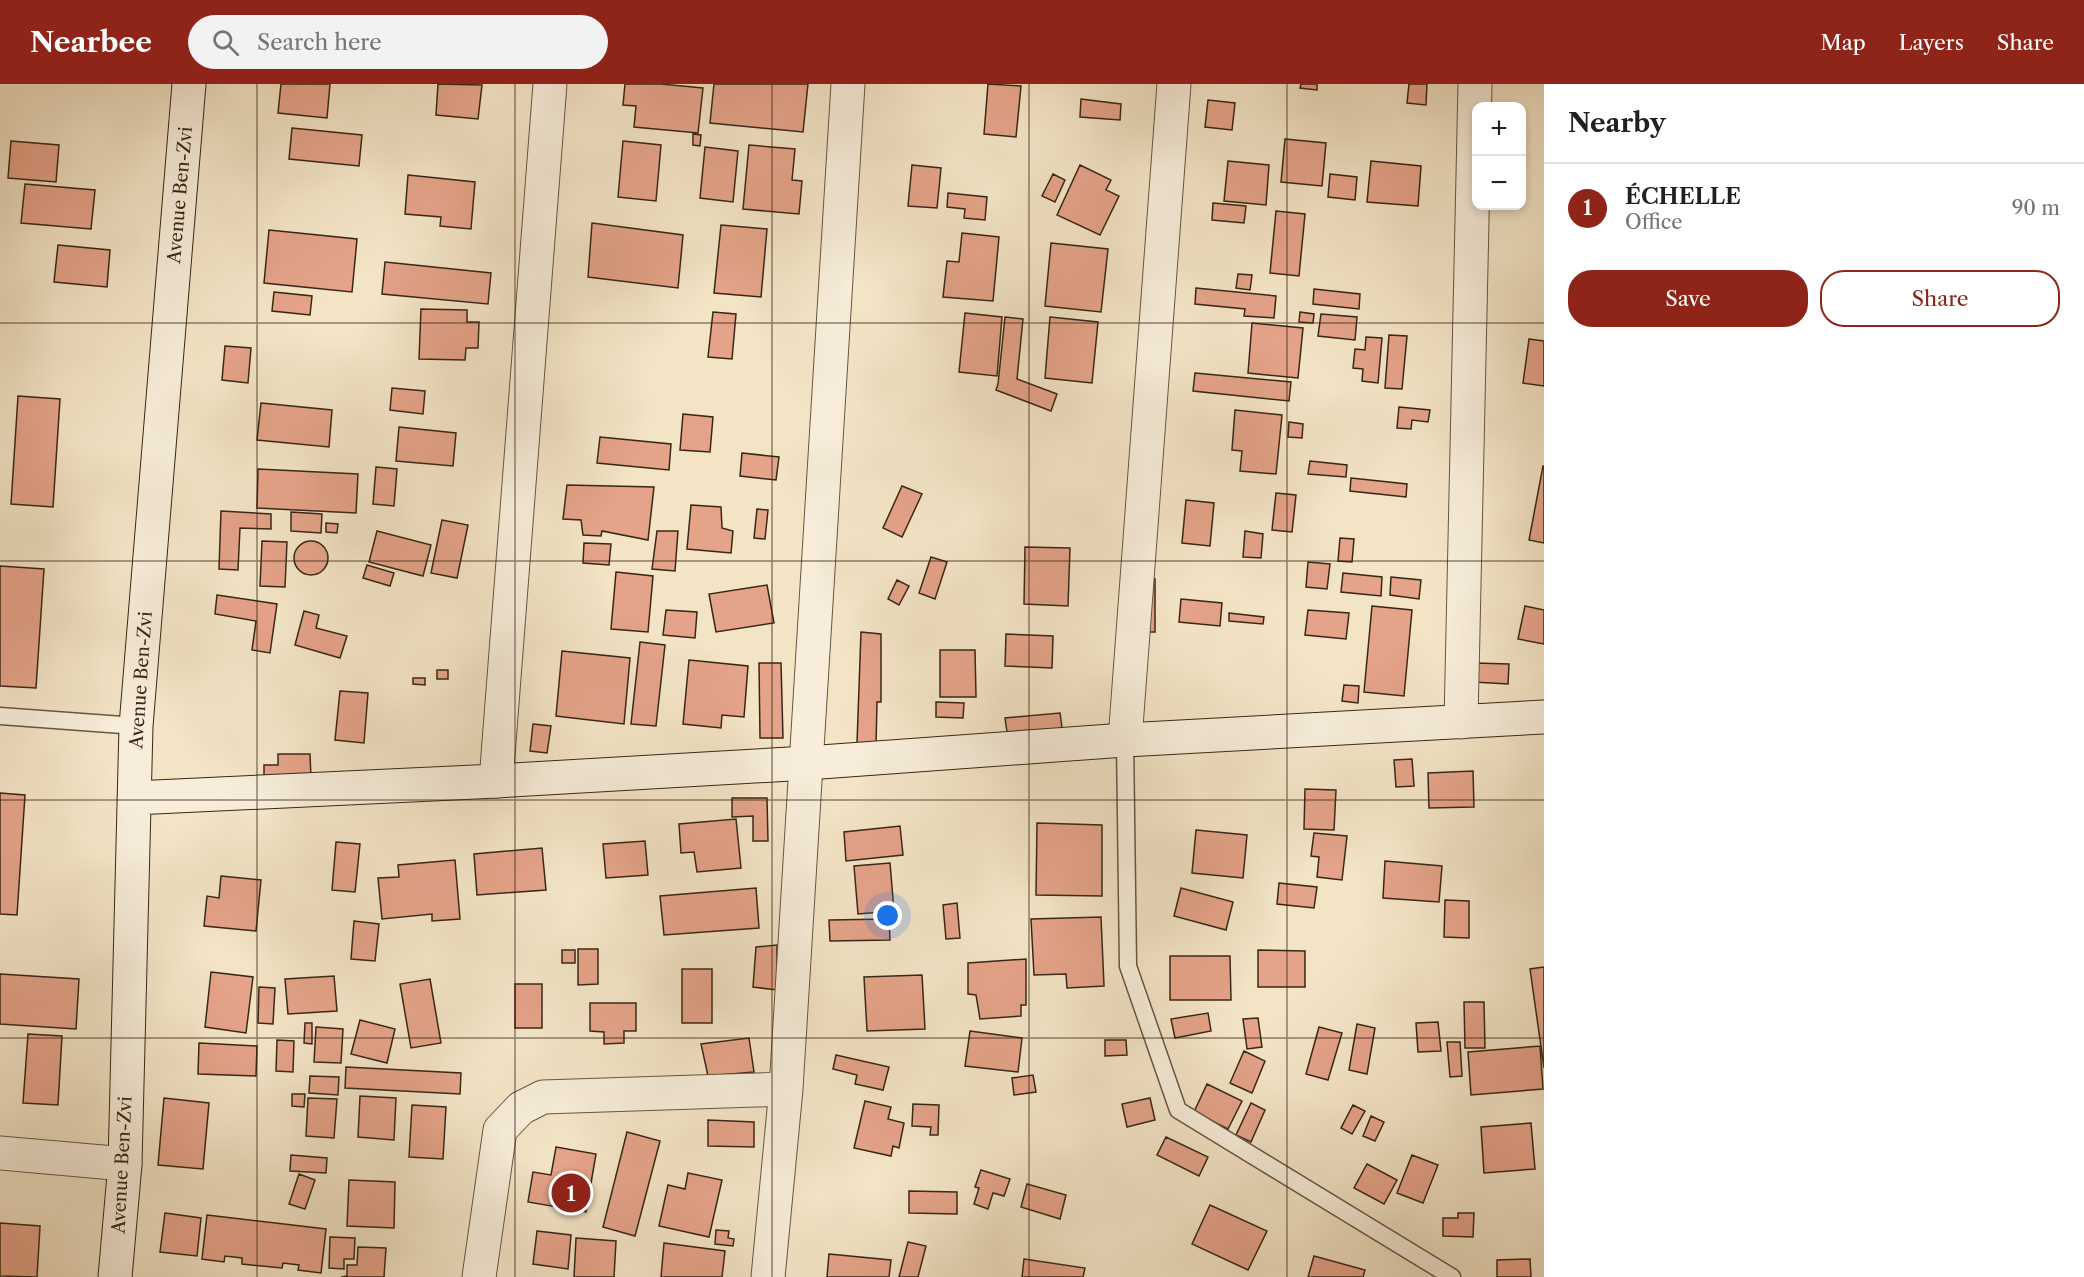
<!DOCTYPE html>
<html lang="en">
<head>
<meta charset="utf-8">
<style>
	:root { --surface:#fff; --page:#f2f2f2; --text:#202124; --muted:#757577; --line:#e0e0e0; --accent:#8f2418 }
	body { margin:0; font-family:"Libre Caslon Text",serif; background:var(--page); color:var(--text) }
	.controls { position:absolute; right:18px; top:18px; display:grid; overflow:hidden; border-radius:12px; box-shadow:0 3px 9px #0003 }
	.controls button { width:54px; height:54px; display:grid; place-items:center; padding:0; border:0; border-bottom:2px solid var(--line); background:var(--surface); color:var(--text); font:30px sans-serif }
	.you { position:absolute; left:888px; top:832px; width:21px; height:21px; margin:-15px; border:4px solid #fff; border-radius:50%; background:#1a73e8; box-shadow:0 0 0 9px #1a73e833 }
	.badge { display:grid; place-items:center; width:39px; height:39px; border-radius:50%; background:var(--accent); color:#fff; font-size:20px; font-weight:700 }
	.pin { position:absolute; translate:-50% -50%; border:3px solid #fff; box-shadow:0 2px 6px #0006 }
	.list { margin:0; padding:0; list-style:none }
	h2 { display:flex; justify-content:space-between; align-items:center; height:78px; margin:0; padding:0 24px; font-size:26px }
	h2 small { font-size:20px; font-weight:400; color:var(--muted) }
	.list li { display:grid; grid-template-columns:39px 1fr auto; gap:18px; align-items:center; box-sizing:border-box; height:90px; padding:0 24px; border-top:2px solid var(--line) }
	.list b { display:block; font-size:22px; white-space:nowrap }
	.list p { margin:0; font-size:20px; white-space:nowrap; color:var(--muted) }
	.list em { font-size:20px; font-style:normal; color:var(--muted) }
	.actions { display:flex; gap:12px; padding:18px 24px }
	.actions a { flex:1; padding:14px 0; border:2px solid var(--accent); border-radius:24px; text-align:center; font-size:21px; color:var(--accent) }
	.actions .main { background:var(--accent); color:#fff }
	.icon { flex:none; width:33px; height:33px; fill:none; stroke:currentColor; stroke-width:2; stroke-linecap:round; stroke-linejoin:round }
	.map { position:relative; flex:none; width:1544px; height:1193px; overflow:hidden }
	header { display:flex; align-items:center; gap:36px; box-sizing:border-box; height:84px; padding:0 30px; background:var(--accent); color:#fff }
	header strong { font-size:28px }
	nav { display:flex; gap:33px; margin-inline-start:auto; font-size:21px }
	.search { width:420px; height:54px; background:var(--page); display:flex; align-items:center; gap:15px; box-sizing:border-box; padding:0 21px; border-radius:33px; color:var(--muted); font-size:22px }
	main { display:flex }
	aside { flex:1; background:var(--surface) }
	.map>svg:first-child { display:block }
	.building { fill:#e5a389; stroke:#382715; stroke-width:1.5 }
	.lines { fill:none; stroke-linecap:round; stroke-linejoin:round }
	.lane-casing { stroke:#675641; stroke-width:19 }
	.street-casing { stroke:#675641; stroke-width:35 }
	.secondary-casing { stroke:#382715; stroke-width:35 }
	.lane { stroke:#f7edda; stroke-width:16 }
	.street { stroke:#f7edda; stroke-width:33 }
	.secondary { stroke:#f7edda; stroke-width:33 }
	.grid { fill:none; stroke:#382715; stroke-width:1.5; stroke-opacity:0.55 }
	.labels { text-anchor:middle; dominant-baseline:central; stroke-width:5; stroke-linejoin:round; paint-order:stroke }
	.street-label { font-size:18px; fill:#382715; stroke:#f7edda }
</style>
</head>
<body>
<header>
<strong>Nearbee</strong>
<div class="search"><svg class="icon" aria-label="search" viewBox="0 0 24 24"><circle cx="10" cy="10" r="6"/><path d="M15 15l6 6"/></svg>Search here</div>
<nav><a>Map</a><a>Layers</a><a>Share</a></nav>
</header>
<main>
<div class="map">
<svg width="1544" height="1193" viewBox="0 0 1544 1193">
	<rect width="100%" height="100%" fill="#f3e4c6"/>
	<filter id="stains"><feTurbulence type="fractalNoise" baseFrequency=".00333" numOctaves="4"/><feColorMatrix values="0 0 0 0 .2 0 0 0 0 .09 0 0 0 0 .02 0 0 0 .5 -.17"/></filter>
	<radialGradient id="worn" r=".72"><stop offset=".6" stop-color="#630" stop-opacity="0"/><stop offset="1" stop-color="#630" stop-opacity=".3"/></radialGradient>
	<path class="building" d="M 281,0 L 330,0 L 327,34 L 278,29 Z
		M 438,0 L 482,1 L 478,35 L 436,31 Z
		M 625,0 L 661,0 L 703,4 L 698,49 L 634,43 L 636,22 L 623,21 Z
		M 714,0 L 808,0 L 803,48 L 710,39 Z
		M 988,0 L 1021,2 L 1016,53 L 984,50 Z
		M 1301,0 L 1317,0 L 1317,6 L 1300,4 Z
		M 1409,0 L 1427,0 L 1426,21 L 1407,19 Z
		M 1081,15 L 1121,20 L 1120,36 L 1080,33 Z
		M 1208,16 L 1235,19 L 1232,46 L 1205,43 Z
		M 292,44 L 362,51 L 359,82 L 289,75 Z
		M 693,50 L 701,51 L 700,62 L 693,61 Z
		M 1285,55 L 1326,59 L 1322,102 L 1281,98 Z
		M 11,57 L 59,61 L 56,98 L 8,94 Z
		M 623,57 L 661,61 L 656,117 L 618,113 Z
		M 749,61 L 795,65 L 792,96 L 802,97 L 799,130 L 743,125 Z
		M 705,63 L 738,67 L 733,118 L 700,114 Z
		M 1228,77 L 1269,81 L 1266,121 L 1224,117 Z
		M 1371,77 L 1421,82 L 1418,122 L 1367,118 Z
		M 912,81 L 941,84 L 937,124 L 908,122 Z
		M 1080,81 L 1111,96 L 1106,106 L 1119,112 L 1100,151 L 1057,131 Z
		M 1053,90 L 1065,96 L 1055,118 L 1042,112 Z
		M 1330,90 L 1357,93 L 1355,116 L 1328,113 Z
		M 408,91 L 475,98 L 471,145 L 440,142 L 441,133 L 405,130 Z
		M 25,100 L 95,106 L 91,145 L 21,139 Z
		M 948,109 L 987,113 L 985,136 L 964,134 L 965,125 L 947,123 Z
		M 1213,119 L 1246,122 L 1244,139 L 1212,136 Z
		M 1276,127 L 1305,130 L 1299,192 L 1270,189 Z
		M 592,139 L 683,151 L 678,204 L 588,193 Z
		M 721,141 L 767,145 L 761,213 L 714,209 Z
		M 269,146 L 357,155 L 352,208 L 264,199 Z
		M 962,149 L 999,153 L 993,217 L 943,213 L 947,177 L 959,178 Z
		M 1051,159 L 1108,165 L 1101,228 L 1045,222 Z
		M 58,161 L 110,166 L 107,203 L 54,198 Z
		M 385,178 L 491,189 L 488,220 L 382,210 Z
		M 1238,190 L 1252,191 L 1250,206 L 1236,204 Z
		M 1196,204 L 1276,212 L 1274,234 L 1244,232 L 1245,225 L 1195,220 Z
		M 1314,205 L 1360,210 L 1359,225 L 1313,220 Z
		M 274,208 L 312,212 L 310,231 L 272,227 Z
		M 421,225 L 467,226 L 467,238 L 479,238 L 478,264 L 466,264 L 465,276 L 419,275 Z
		M 713,228 L 736,230 L 732,275 L 708,273 Z
		M 1300,228 L 1314,230 L 1313,239 L 1299,238 Z
		M 965,229 L 1002,233 L 997,292 L 959,288 Z
		M 1321,230 L 1357,233 L 1355,256 L 1318,252 Z
		M 1005,233 L 1023,235 L 1017,295 L 1057,310 L 1051,327 L 996,306 L 998,300 Z
		M 1050,233 L 1098,238 L 1092,299 L 1045,294 Z
		M 1252,239 L 1303,244 L 1298,294 L 1248,289 Z
		M 1389,251 L 1407,252 L 1402,305 L 1385,304 Z
		M 1366,253 L 1382,254 L 1378,299 L 1362,297 L 1363,285 L 1353,284 L 1355,265 L 1365,266 Z
		M 1529,255 L 1544,257 L 1544,302 L 1523,299 Z
		M 225,262 L 251,264 L 248,299 L 222,296 Z
		M 1195,289 L 1291,298 L 1289,317 L 1193,307 Z
		M 392,304 L 425,307 L 423,330 L 390,326 Z
		M 18,312 L 60,315 L 53,423 L 11,420 Z
		M 261,319 L 332,326 L 329,363 L 257,356 Z
		M 1399,323 L 1430,326 L 1428,338 L 1412,336 L 1411,345 L 1397,344 Z
		M 1235,326 L 1282,331 L 1276,390 L 1240,387 L 1242,367 L 1232,366 Z
		M 683,330 L 713,333 L 710,368 L 680,366 Z
		M 1289,338 L 1303,340 L 1302,354 L 1288,353 Z
		M 399,343 L 456,349 L 453,382 L 396,377 Z
		M 600,353 L 671,360 L 669,386 L 597,379 Z
		M 742,369 L 779,373 L 776,396 L 740,392 Z
		M 1310,377 L 1347,381 L 1346,393 L 1308,390 Z
		M 1543,382 L 1544,382 L 1544,459 L 1529,456 Z
		M 376,383 L 397,385 L 394,422 L 373,420 Z
		M 258,385 L 358,390 L 356,429 L 257,424 Z
		M 1351,394 L 1407,400 L 1406,413 L 1350,407 Z
		M 567,401 L 654,403 L 648,456 L 602,447 L 601,452 L 583,451 L 581,436 L 563,435 Z
		M 902,402 L 922,410 L 902,453 L 883,444 Z
		M 1276,409 L 1296,411 L 1292,448 L 1272,446 Z
		M 1186,416 L 1214,419 L 1210,462 L 1182,459 Z
		M 691,421 L 721,423 L 722,444 L 733,447 L 731,469 L 687,465 Z
		M 757,425 L 768,426 L 765,455 L 754,454 Z
		M 221,427 L 271,430 L 271,445 L 240,444 L 238,486 L 219,485 Z
		M 291,428 L 322,430 L 321,449 L 291,447 Z
		M 442,436 L 468,441 L 457,494 L 431,489 Z
		M 326,439 L 338,440 L 337,449 L 326,448 Z
		M 377,447 L 431,461 L 423,492 L 369,478 Z
		M 657,447 L 678,447 L 675,487 L 652,485 Z
		M 1245,447 L 1263,450 L 1261,474 L 1243,473 Z
		M 1340,454 L 1354,455 L 1352,478 L 1338,477 Z
		M 262,457 L 287,458 L 285,503 L 260,502 Z
		M294 474a17 17 0 1 1 34 0a17 17 0 1 1-34 0Z
		M 584,459 L 611,460 L 609,481 L 583,479 Z
		M 1025,463 L 1070,464 L 1068,522 L 1024,520 Z
		M 931,473 L 947,478 L 935,515 L 919,509 Z
		M 1308,478 L 1330,480 L 1327,505 L 1306,503 Z
		M 367,481 L 394,489 L 390,502 L 363,494 Z
		M 0,482 L 44,485 L 36,604 L 0,602 Z
		M 616,488 L 653,492 L 648,548 L 611,545 Z
		M 1343,489 L 1382,493 L 1381,512 L 1341,508 Z
		M 1391,493 L 1421,496 L 1419,515 L 1390,511 Z
		M 1142,495 L 1155,495 L 1155,548 L 1142,548 Z
		M 897,496 L 909,502 L 899,521 L 888,515 Z
		M 767,501 L 774,539 L 716,548 L 709,510 Z
		M 217,511 L 277,520 L 270,569 L 252,566 L 256,537 L 215,530 Z
		M 1181,515 L 1222,519 L 1220,542 L 1179,538 Z
		M 1372,522 L 1412,526 L 1404,612 L 1364,608 Z
		M 1525,522 L 1544,526 L 1544,560 L 1518,555 Z
		M 666,526 L 697,528 L 695,554 L 663,551 Z
		M 1308,526 L 1349,529 L 1346,555 L 1305,551 Z
		M 304,527 L 319,531 L 316,544 L 347,552 L 340,574 L 295,561 Z
		M 1229,529 L 1264,533 L 1263,540 L 1229,537 Z
		M 861,548 L 881,550 L 881,618 L 877,618 L 876,660 L 857,659 Z
		M 1006,550 L 1053,552 L 1052,584 L 1005,582 Z
		M 640,558 L 665,561 L 656,642 L 631,640 Z
		M 940,566 L 975,566 L 976,613 L 940,613 Z
		M 562,567 L 630,574 L 624,640 L 556,632 Z
		M 689,576 L 748,582 L 744,633 L 722,631 L 721,644 L 683,640 Z
		M 759,579 L 781,579 L 783,654 L 760,654 Z
		M 1475,579 L 1509,580 L 1508,600 L 1474,598 Z
		M 437,586 L 448,586 L 448,595 L 437,595 Z
		M 413,594 L 425,594 L 425,601 L 413,600 Z
		M 1344,601 L 1359,602 L 1358,619 L 1342,617 Z
		M 340,607 L 368,609 L 364,659 L 335,656 Z
		M 936,618 L 964,619 L 963,634 L 936,633 Z
		M 1060,629 L 1063,651 L 1008,655 L 1005,634 Z
		M 533,640 L 551,642 L 547,669 L 530,667 Z
		M 278,670 L 310,670 L 311,694 L 264,694 L 264,681 L 278,681 Z
		M 1412,675 L 1414,702 L 1396,703 L 1394,676 Z
		M 1473,687 L 1474,723 L 1429,724 L 1428,689 Z
		M 1305,705 L 1336,706 L 1334,746 L 1304,745 Z
		M 0,709 L 25,711 L 17,831 L 0,830 Z
		M 732,714 L 767,714 L 768,757 L 753,757 L 753,732 L 732,733 Z
		M 736,735 L 741,784 L 697,788 L 694,768 L 681,769 L 679,740 Z
		M 1037,739 L 1102,741 L 1102,812 L 1036,811 Z
		M 900,742 L 903,771 L 846,777 L 844,748 Z
		M 1196,746 L 1247,751 L 1243,794 L 1192,789 Z
		M 1314,749 L 1347,752 L 1342,796 L 1317,793 L 1319,773 L 1311,772 Z
		M 645,757 L 648,791 L 606,794 L 603,760 Z
		M 336,758 L 360,760 L 355,808 L 332,806 Z
		M 542,764 L 546,806 L 477,811 L 474,770 Z
		M 455,776 L 460,835 L 432,837 L 432,830 L 382,835 L 378,794 L 399,793 L 398,781 Z
		M 1385,777 L 1442,782 L 1439,818 L 1383,814 Z
		M 890,779 L 894,827 L 858,830 L 854,782 Z
		M 221,792 L 261,796 L 256,847 L 204,842 L 207,812 L 219,814 Z
		M 1279,799 L 1317,803 L 1314,824 L 1277,820 Z
		M 756,804 L 759,844 L 664,851 L 660,812 Z
		M 1181,804 L 1233,818 L 1226,846 L 1174,832 Z
		M 1445,816 L 1469,817 L 1469,854 L 1444,853 Z
		M 957,819 L 960,854 L 946,855 L 943,821 Z
		M 1101,833 L 1104,902 L 1067,904 L 1066,890 L 1034,891 L 1031,835 Z
		M 889,835 L 890,856 L 830,857 L 829,836 Z
		M 354,837 L 379,840 L 375,877 L 351,875 Z
		M 777,861 L 777,906 L 753,903 L 756,863 Z
		M 578,865 L 598,865 L 598,900 L 578,901 Z
		M 562,866 L 575,866 L 575,879 L 562,879 Z
		M 1258,866 L 1305,867 L 1305,903 L 1258,903 Z
		M 1170,872 L 1230,872 L 1231,916 L 1170,916 Z
		M 1026,875 L 1026,921 L 1021,921 L 1021,932 L 980,935 L 976,911 L 968,910 L 968,879 Z
		M 1544,883 L 1544,984 L 1530,885 Z
		M 682,885 L 712,885 L 712,939 L 682,939 Z
		M 211,888 L 253,893 L 246,949 L 205,943 Z
		M 0,890 L 79,895 L 76,945 L 0,940 Z
		M 922,891 L 925,945 L 867,947 L 864,893 Z
		M 334,892 L 337,927 L 288,930 L 285,895 Z
		M 430,895 L 441,959 L 411,964 L 400,900 Z
		M 515,900 L 542,900 L 542,944 L 515,944 Z
		M 259,903 L 275,904 L 273,940 L 258,939 Z
		M 1464,918 L 1484,918 L 1485,964 L 1465,964 Z
		M 590,919 L 636,919 L 636,947 L 624,947 L 624,959 L 604,960 L 604,948 L 590,947 Z
		M 1208,929 L 1211,947 L 1175,954 L 1171,935 Z
		M 1258,934 L 1262,963 L 1247,965 L 1243,935 Z
		M 360,936 L 395,945 L 387,979 L 351,970 Z
		M 1438,938 L 1441,967 L 1418,968 L 1416,939 Z
		M 305,939 L 312,939 L 312,960 L 304,959 Z
		M 1357,940 L 1375,944 L 1367,990 L 1349,986 Z
		M 316,943 L 343,945 L 341,979 L 314,978 Z
		M 1319,943 L 1342,949 L 1328,996 L 1306,990 Z
		M 970,947 L 1022,954 L 1018,988 L 965,982 Z
		M 28,950 L 62,952 L 58,1021 L 23,1019 Z
		M 749,954 L 754,988 L 708,992 L 701,960 Z
		M 277,956 L 294,957 L 293,988 L 276,987 Z
		M 1105,956 L 1126,956 L 1127,971 L 1105,972 Z
		M 1447,958 L 1460,958 L 1462,992 L 1450,993 Z
		M 199,959 L 257,962 L 256,992 L 198,990 Z
		M 1540,962 L 1543,1005 L 1471,1011 L 1468,968 Z
		M 1244,967 L 1265,977 L 1252,1009 L 1230,999 Z
		M 836,971 L 889,983 L 883,1006 L 855,1000 L 857,991 L 833,985 Z
		M 346,983 L 461,989 L 460,1010 L 345,1004 Z
		M 1033,991 L 1036,1008 L 1014,1011 L 1012,994 Z
		M 310,992 L 339,993 L 338,1011 L 309,1009 Z
		M 1207,1000 L 1242,1017 L 1228,1045 L 1194,1028 Z
		M 292,1010 L 305,1010 L 304,1023 L 292,1022 Z
		M 360,1012 L 396,1014 L 394,1056 L 358,1053 Z
		M 164,1014 L 209,1019 L 203,1085 L 158,1081 Z
		M 308,1014 L 337,1015 L 334,1054 L 306,1052 Z
		M 1150,1014 L 1155,1036 L 1127,1043 L 1122,1020 Z
		M 865,1017 L 891,1023 L 888,1035 L 904,1039 L 899,1064 L 893,1062 L 891,1072 L 854,1064 Z
		M 1251,1019 L 1265,1026 L 1251,1058 L 1236,1051 Z
		M 913,1020 L 939,1021 L 938,1051 L 930,1051 L 931,1043 L 912,1042 Z
		M 412,1021 L 446,1023 L 443,1075 L 409,1073 Z
		M 1353,1021 L 1365,1027 L 1352,1050 L 1341,1044 Z
		M 1371,1032 L 1384,1038 L 1375,1057 L 1363,1052 Z
		M 708,1036 L 754,1038 L 754,1063 L 708,1062 Z
		M 1531,1039 L 1535,1085 L 1484,1089 L 1481,1043 Z
		M 627,1048 L 660,1057 L 635,1152 L 603,1143 Z
		M 1166,1053 L 1208,1073 L 1199,1092 L 1157,1071 Z
		M 556,1063 L 596,1070 L 586,1128 L 528,1118 L 533,1088 L 551,1091 Z
		M 291,1071 L 327,1074 L 326,1089 L 290,1087 Z
		M 1412,1071 L 1438,1081 L 1423,1119 L 1397,1109 Z
		M 1367,1080 L 1397,1096 L 1384,1120 L 1354,1104 Z
		M 981,1086 L 1010,1095 L 1004,1112 L 993,1109 L 988,1125 L 974,1120 L 979,1104 L 975,1103 Z
		M 688,1089 L 722,1096 L 709,1153 L 659,1142 L 668,1101 L 685,1105 Z
		M 299,1090 L 315,1096 L 305,1125 L 289,1120 Z
		M 349,1096 L 395,1098 L 394,1144 L 347,1142 Z
		M 1027,1100 L 1066,1111 L 1060,1135 L 1021,1123 Z
		M 909,1107 L 957,1108 L 957,1130 L 909,1129 Z
		M 1210,1121 L 1267,1147 L 1248,1186 L 1192,1160 Z
		M 165,1129 L 201,1134 L 197,1172 L 160,1168 Z
		M 1458,1129 L 1474,1129 L 1473,1153 L 1443,1152 L 1443,1134 L 1458,1134 Z
		M 207,1131 L 326,1145 L 321,1189 L 298,1186 L 299,1181 L 283,1179 L 282,1184 L 242,1180 L 242,1174 L 225,1172 L 224,1178 L 202,1175 Z
		M 0,1139 L 40,1142 L 37,1193 L 0,1192 Z
		M 716,1146 L 729,1147 L 728,1154 L 734,1155 L 733,1162 L 715,1160 Z
		M 537,1147 L 571,1151 L 568,1185 L 533,1180 Z
		M 330,1153 L 355,1154 L 354,1175 L 344,1175 L 344,1185 L 329,1184 Z
		M 576,1154 L 616,1157 L 614,1193 L 574,1193 Z
		M 908,1158 L 926,1162 L 918,1193 L 899,1193 Z
		M 664,1159 L 725,1167 L 722,1193 L 661,1193 Z
		M 358,1163 L 386,1164 L 384,1193 L 341,1193 L 347,1192 L 347,1181 L 357,1181 Z
		M 829,1170 L 891,1176 L 889,1193 L 827,1193 Z
		M 1314,1172 L 1365,1186 L 1363,1193 L 1308,1193 Z
		M 1024,1175 L 1085,1184 L 1083,1193 L 1022,1193 Z
		M 1530,1175 L 1531,1193 L 1497,1193 L 1497,1176 Z"/>
	<g class="lines">
		<defs>
			<path id="lane" d="M 0,632 L 136,642
				M 1125,656 L 1128,882 L 1178,1026 L 1452,1193"/>
			<path id="street" d="M 1461,638 L 1475,0
				M 1125,656 L 1174,0
				M 496,697 L 550,0
				M 0,1069 L 125,1080
				M 479,1193 L 500,1046 L 521,1024 L 543,1013 L 786,1005
				M 768,1193 L 786,1005 L 848,0"/>
			<path id="secondary" d="M 134,714 L 496,697 L 807,679 L 1125,656 L 1544,633
				M 115,1193 L 125,1080 L 136,642 L 189,0"/>
		</defs>
		<use href="#lane" class="lane-casing"/>
		<use href="#street" class="street-casing"/>
		<use href="#secondary" class="secondary-casing"/>
		<use href="#lane" class="lane"/>
		<use href="#street" class="street"/>
		<use href="#secondary" class="secondary"/>
	</g>
	<path class="grid" d="M 257,0 L 257,1193M 515,0 L 515,1193M 772,0 L 772,1193M 1029,0 L 1029,1193M 1287,0 L 1287,1193M 0,239 L 1544,239M 0,477 L 1544,477M 0,716 L 1544,716M 0,954 L 1544,954"/>
	<g class="labels">
		<g class="street-label">
			<text transform="translate(180 111) rotate(-85)">Avenue Ben-Zvi</text>
			<text transform="translate(141 596) rotate(-86)">Avenue Ben-Zvi</text>
			<text transform="translate(122 1081) rotate(-87)">Avenue Ben-Zvi</text>
		</g>
	</g>
	<rect width="100%" height="100%" filter="url(#stains)"/>
	<rect width="100%" height="100%" fill="url(#worn)"/>
</svg>
<div class="controls">
<button>+</button>
<button>−</button>
</div>
<div class="you"></div>
<div class="pin badge" style="left:571px;top:1109px">1</div>
</div>
<aside>
<h2>Nearby<small></small></h2>
<ul class="list">
<li><span class="badge">1</span><div><b>ÉCHELLE</b><p>Office</p></div><em>90 m</em></li>
</ul>
<div class="actions"><a class="main">Save</a><a>Share</a></div>
</aside>
</main>
</body>
</html>
